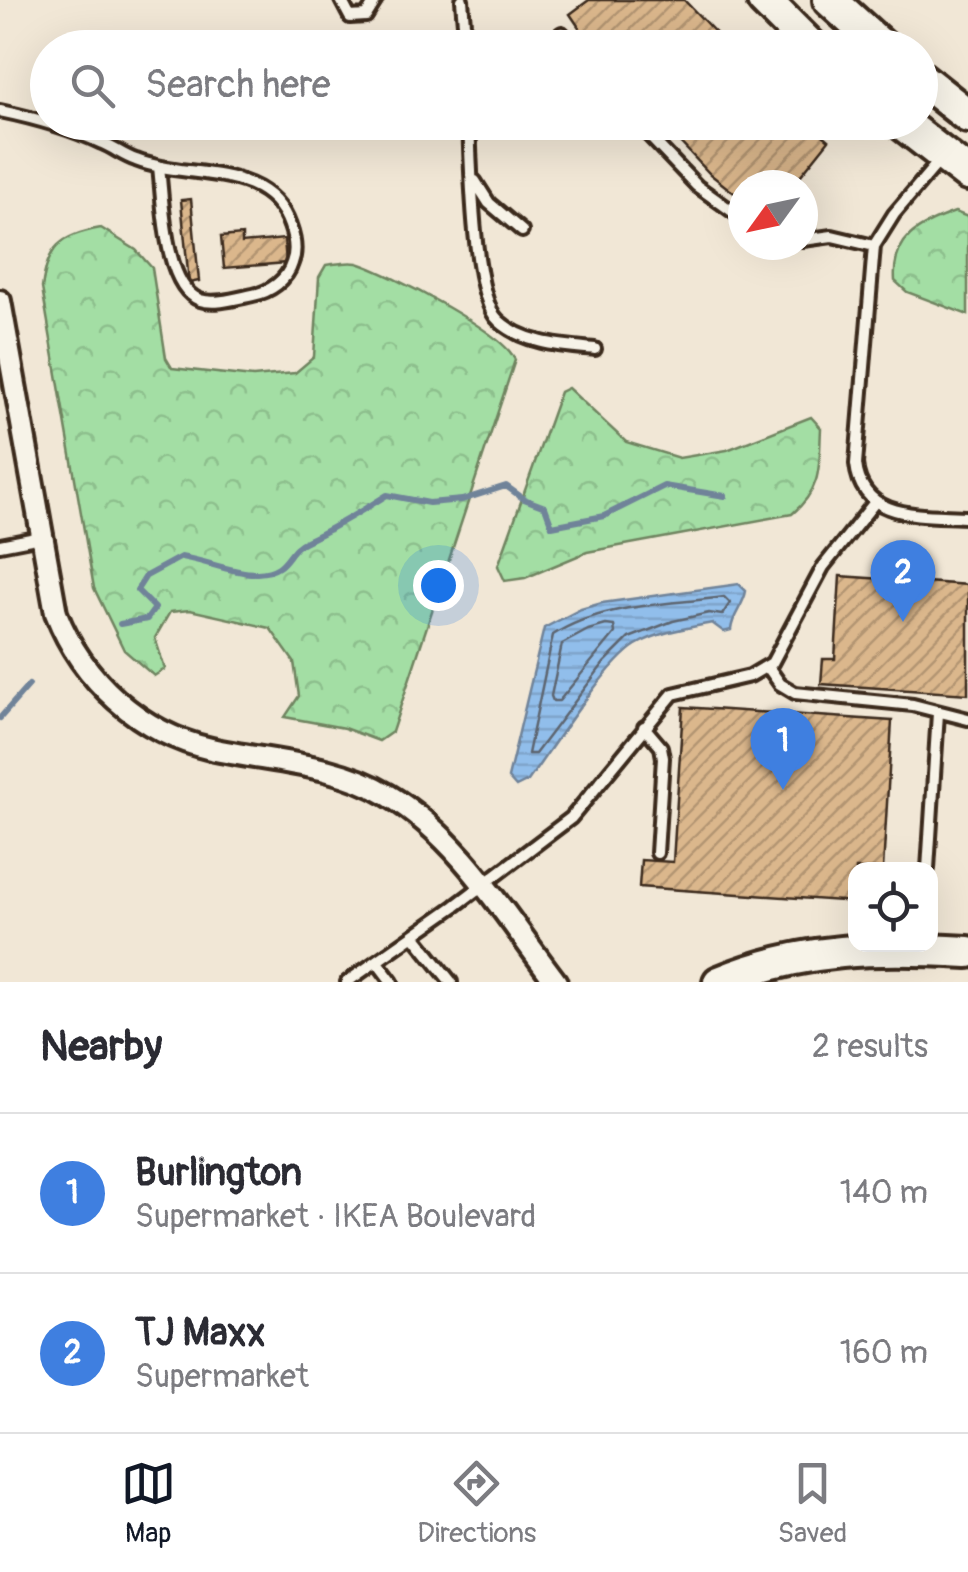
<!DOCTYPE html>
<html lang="en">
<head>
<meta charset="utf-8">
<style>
	:root { --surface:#fff; --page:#f7f7f7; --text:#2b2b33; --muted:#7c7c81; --line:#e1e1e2; --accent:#111827 }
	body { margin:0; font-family:Pangolin,sans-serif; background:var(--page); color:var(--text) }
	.controls { position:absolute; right:30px; bottom:30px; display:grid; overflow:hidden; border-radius:20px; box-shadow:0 10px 40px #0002 }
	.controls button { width:90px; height:90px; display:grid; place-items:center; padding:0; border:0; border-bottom:2px solid var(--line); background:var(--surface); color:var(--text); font:50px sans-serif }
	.compass { position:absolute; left:728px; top:170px; width:90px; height:90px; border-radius:50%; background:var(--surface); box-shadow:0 10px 40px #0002; rotate:237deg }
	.you { position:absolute; left:438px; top:585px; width:35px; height:35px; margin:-25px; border:8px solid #fff; border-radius:50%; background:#1a73e8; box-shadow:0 0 0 15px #1a73e833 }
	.badge { display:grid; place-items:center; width:65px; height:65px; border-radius:50%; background:var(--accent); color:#fff; font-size:32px; font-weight:700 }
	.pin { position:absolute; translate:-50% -82px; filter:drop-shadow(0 2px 5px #0008) }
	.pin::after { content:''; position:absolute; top:52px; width:35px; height:30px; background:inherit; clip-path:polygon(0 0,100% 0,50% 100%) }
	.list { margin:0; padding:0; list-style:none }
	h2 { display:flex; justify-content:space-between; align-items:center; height:130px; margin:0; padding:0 40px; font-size:42px }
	h2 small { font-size:32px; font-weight:400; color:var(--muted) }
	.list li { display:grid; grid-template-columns:65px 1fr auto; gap:30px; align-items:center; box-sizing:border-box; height:160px; padding:0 40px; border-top:2px solid var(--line) }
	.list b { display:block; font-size:38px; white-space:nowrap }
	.list p { margin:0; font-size:32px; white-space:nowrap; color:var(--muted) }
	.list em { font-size:32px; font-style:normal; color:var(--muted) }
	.icon { flex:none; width:55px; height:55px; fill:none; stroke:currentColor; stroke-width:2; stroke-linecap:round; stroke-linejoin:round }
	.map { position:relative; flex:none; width:968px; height:982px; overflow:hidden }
	.search { position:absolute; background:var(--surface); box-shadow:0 10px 40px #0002; left:30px; right:30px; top:30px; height:110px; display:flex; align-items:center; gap:25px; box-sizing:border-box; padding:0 35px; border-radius:55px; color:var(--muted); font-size:38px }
	.sheet { height:450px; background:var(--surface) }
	nav { display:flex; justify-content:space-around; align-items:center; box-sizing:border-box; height:140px; border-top:2px solid var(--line); background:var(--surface); font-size:28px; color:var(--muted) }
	nav a { display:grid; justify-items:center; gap:5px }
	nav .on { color:var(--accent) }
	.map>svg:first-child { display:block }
	.forest { fill:url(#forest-crowns); stroke:#6f8461; stroke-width:2.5 }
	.water { fill:url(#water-rules); stroke:#6f8399; stroke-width:2.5 }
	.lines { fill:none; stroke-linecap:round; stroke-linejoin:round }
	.shore { stroke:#5d6570; stroke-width:2.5 }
	.stream { stroke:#6f8399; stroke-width:6 }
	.building { fill:url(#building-hatch); stroke:#3b2a1e; stroke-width:2.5 }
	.lane-casing { stroke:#3b2a1e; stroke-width:18 }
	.street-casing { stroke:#3b2a1e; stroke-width:28 }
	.secondary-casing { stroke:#3b2a1e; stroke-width:38 }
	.primary-casing { stroke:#3b2a1e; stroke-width:40 }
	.lane { stroke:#f7f3e8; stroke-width:10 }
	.street { stroke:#f7f3e8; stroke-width:20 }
	.secondary { stroke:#f7f3e8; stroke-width:30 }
	.primary { stroke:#f7f3e8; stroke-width:32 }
</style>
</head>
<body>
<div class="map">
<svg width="968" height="982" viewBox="0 0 968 982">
	<defs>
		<pattern id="forest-crowns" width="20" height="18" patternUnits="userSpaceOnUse" patternTransform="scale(2.5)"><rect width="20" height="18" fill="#a3dea4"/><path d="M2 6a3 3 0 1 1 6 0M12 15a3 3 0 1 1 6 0" fill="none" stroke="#8dbf8d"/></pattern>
		<pattern id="water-rules" width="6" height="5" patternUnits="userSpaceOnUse" patternTransform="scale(2.5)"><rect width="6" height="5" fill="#91beeb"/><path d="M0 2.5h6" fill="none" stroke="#7ea3c9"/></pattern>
		<pattern id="building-hatch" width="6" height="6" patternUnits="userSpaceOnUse" patternTransform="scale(2.5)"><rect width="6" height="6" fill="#dbb78c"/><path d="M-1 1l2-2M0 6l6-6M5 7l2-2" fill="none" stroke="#b39572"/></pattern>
	</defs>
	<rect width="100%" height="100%" fill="#f1e7d6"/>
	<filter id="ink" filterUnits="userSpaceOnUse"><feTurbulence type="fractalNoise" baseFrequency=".01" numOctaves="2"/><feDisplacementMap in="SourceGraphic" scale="20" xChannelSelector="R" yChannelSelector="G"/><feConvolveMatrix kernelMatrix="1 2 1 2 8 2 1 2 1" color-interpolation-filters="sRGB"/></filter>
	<g filter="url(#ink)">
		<path class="forest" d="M 955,212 L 968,217 L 968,315 L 907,292 L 895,281 C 892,238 918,225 955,212 Z
			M 101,228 L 136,250 L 152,268 L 166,358 L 172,368 L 253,377 L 295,373 L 314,357 L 319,277 L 326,265 C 335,264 348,261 357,263 C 387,272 505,333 515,360 L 392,732 L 379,741 L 344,728 L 285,717 L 299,696 L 294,662 L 270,628 L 190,610 L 170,612 L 155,638 L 165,669 L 154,676 L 124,650 L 94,588 L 42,288 C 48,246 59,236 101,228 Z
			M 568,388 L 626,442 L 679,458 L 727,450 L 811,417 L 821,428 C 819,465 823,488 792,514 L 587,552 L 525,578 L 505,581 L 498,566 L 560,392 Z"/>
		<path class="water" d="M 739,584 L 746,591 C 744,605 732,615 731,630 L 724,632 L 712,623 C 687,628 658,632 636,645 C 606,663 551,749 528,781 L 516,787 L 508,778 L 544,628 L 581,609 L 602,603 Z"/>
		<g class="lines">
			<path class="shore" d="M 724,597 L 730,603 L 722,615 L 709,613 L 673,621 L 629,638 L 604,663 L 535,754 L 528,754 L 553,635 C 602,603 668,605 724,597 Z
				M 606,625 L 614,626 L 615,633 L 559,701 L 553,701 L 551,696 L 562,644 L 588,630 Z"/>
			<path class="stream" d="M 120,624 L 147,619 L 155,608 L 137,590 L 146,576 L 181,557 C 203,560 235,574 257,573 C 290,572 285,550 306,541 C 334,528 360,512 387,495 L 429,503 L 462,500 L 506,486 L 524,499 L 545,507 L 552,526 L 604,516 L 664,486 L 725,496
				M 0,718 L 29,685"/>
		</g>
		<path class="building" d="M 589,0 L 684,0 L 730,48 L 593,48 L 570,14 Z
			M 661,122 L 808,122 L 829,140 L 793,185 L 743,185 L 743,200 L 710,174 Z
			M 191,199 L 199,281 L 189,283 L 181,200 Z
			M 242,235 L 242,243 L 284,239 L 286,263 L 224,268 L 221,237 Z
			M 840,576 L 968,585 L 968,694 L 821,684 L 823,659 L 835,659 Z
			M 683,707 L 892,721 L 883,869 L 856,869 L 856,902 L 639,887 L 641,860 L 673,862 Z"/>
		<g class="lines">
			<defs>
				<path id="lane" d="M 341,0 L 350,17 L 366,16 L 376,0
					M 462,0 L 466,48
					M 542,48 L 562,33 L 572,48
					M 0,111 C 34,118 70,128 102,143 C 114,148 124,156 136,160 C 187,180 268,161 290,226 C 294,237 297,251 292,263 C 287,280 270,292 253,295 C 238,298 215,305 200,300 C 164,287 163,200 159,167
					M 469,122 C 471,162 472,298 499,321 C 524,344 563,346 595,349
					M 636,122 L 697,186 L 743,219
					M 940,160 L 894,214 L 874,246 L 856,464 C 862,522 925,514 968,517
					M 475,181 L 489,203 L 522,231
					M 803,240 L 832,236 L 874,246
					M 0,545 L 41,537
					M 768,667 L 780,684 L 795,693 L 913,705 L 968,719
					M 644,727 L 661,747 L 663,758 L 657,853
					M 928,869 L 938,713
					M 414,936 L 451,982
					M 377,962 L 392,982
					M 347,982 L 455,906 L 571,818 L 673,694 L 750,676 L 772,663 L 823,567 L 875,502"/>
				<path id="street" d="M 0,301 L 56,613 C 82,680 140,733 211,749 C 270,762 335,763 388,795 C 460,838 506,917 556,982"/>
				<path id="secondary" d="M 719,982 C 803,947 879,947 968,952"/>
				<path id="primary" d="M 764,0 L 812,48
					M 830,0 L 883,48
					M 920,78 L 968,116
					M 901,122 L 968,174"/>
			</defs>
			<use href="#lane" class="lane-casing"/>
			<use href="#street" class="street-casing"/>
			<use href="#secondary" class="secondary-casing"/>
			<use href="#primary" class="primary-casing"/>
			<use href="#lane" class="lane"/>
			<use href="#street" class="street"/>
			<use href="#secondary" class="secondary"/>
			<use href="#primary" class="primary"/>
		</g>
	</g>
</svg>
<div class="controls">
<button><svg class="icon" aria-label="locate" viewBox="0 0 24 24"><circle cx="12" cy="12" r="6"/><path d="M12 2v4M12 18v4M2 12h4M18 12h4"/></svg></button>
</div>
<svg class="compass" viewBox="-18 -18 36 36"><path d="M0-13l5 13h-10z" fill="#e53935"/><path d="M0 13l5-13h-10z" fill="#7c7c81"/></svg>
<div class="you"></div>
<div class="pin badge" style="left:783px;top:790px;background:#3f7fe0">1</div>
<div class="pin badge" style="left:903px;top:622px;background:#3f7fe0">2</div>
<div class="search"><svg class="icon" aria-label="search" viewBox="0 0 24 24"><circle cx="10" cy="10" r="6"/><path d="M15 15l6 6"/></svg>Search here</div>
</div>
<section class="sheet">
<h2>Nearby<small>2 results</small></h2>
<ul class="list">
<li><span class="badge" style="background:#3f7fe0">1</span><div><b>Burlington</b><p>Supermarket · IKEA Boulevard</p></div><em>140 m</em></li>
<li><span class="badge" style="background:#3f7fe0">2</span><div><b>TJ Maxx</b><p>Supermarket</p></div><em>160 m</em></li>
</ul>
</section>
<nav>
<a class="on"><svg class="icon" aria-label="map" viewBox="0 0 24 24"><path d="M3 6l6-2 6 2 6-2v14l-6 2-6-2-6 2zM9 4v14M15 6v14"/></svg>Map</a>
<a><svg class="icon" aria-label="directions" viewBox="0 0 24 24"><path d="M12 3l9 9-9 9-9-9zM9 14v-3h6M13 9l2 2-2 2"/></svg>Directions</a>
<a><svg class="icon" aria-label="saved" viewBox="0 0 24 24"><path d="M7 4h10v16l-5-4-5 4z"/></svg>Saved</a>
</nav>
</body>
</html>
